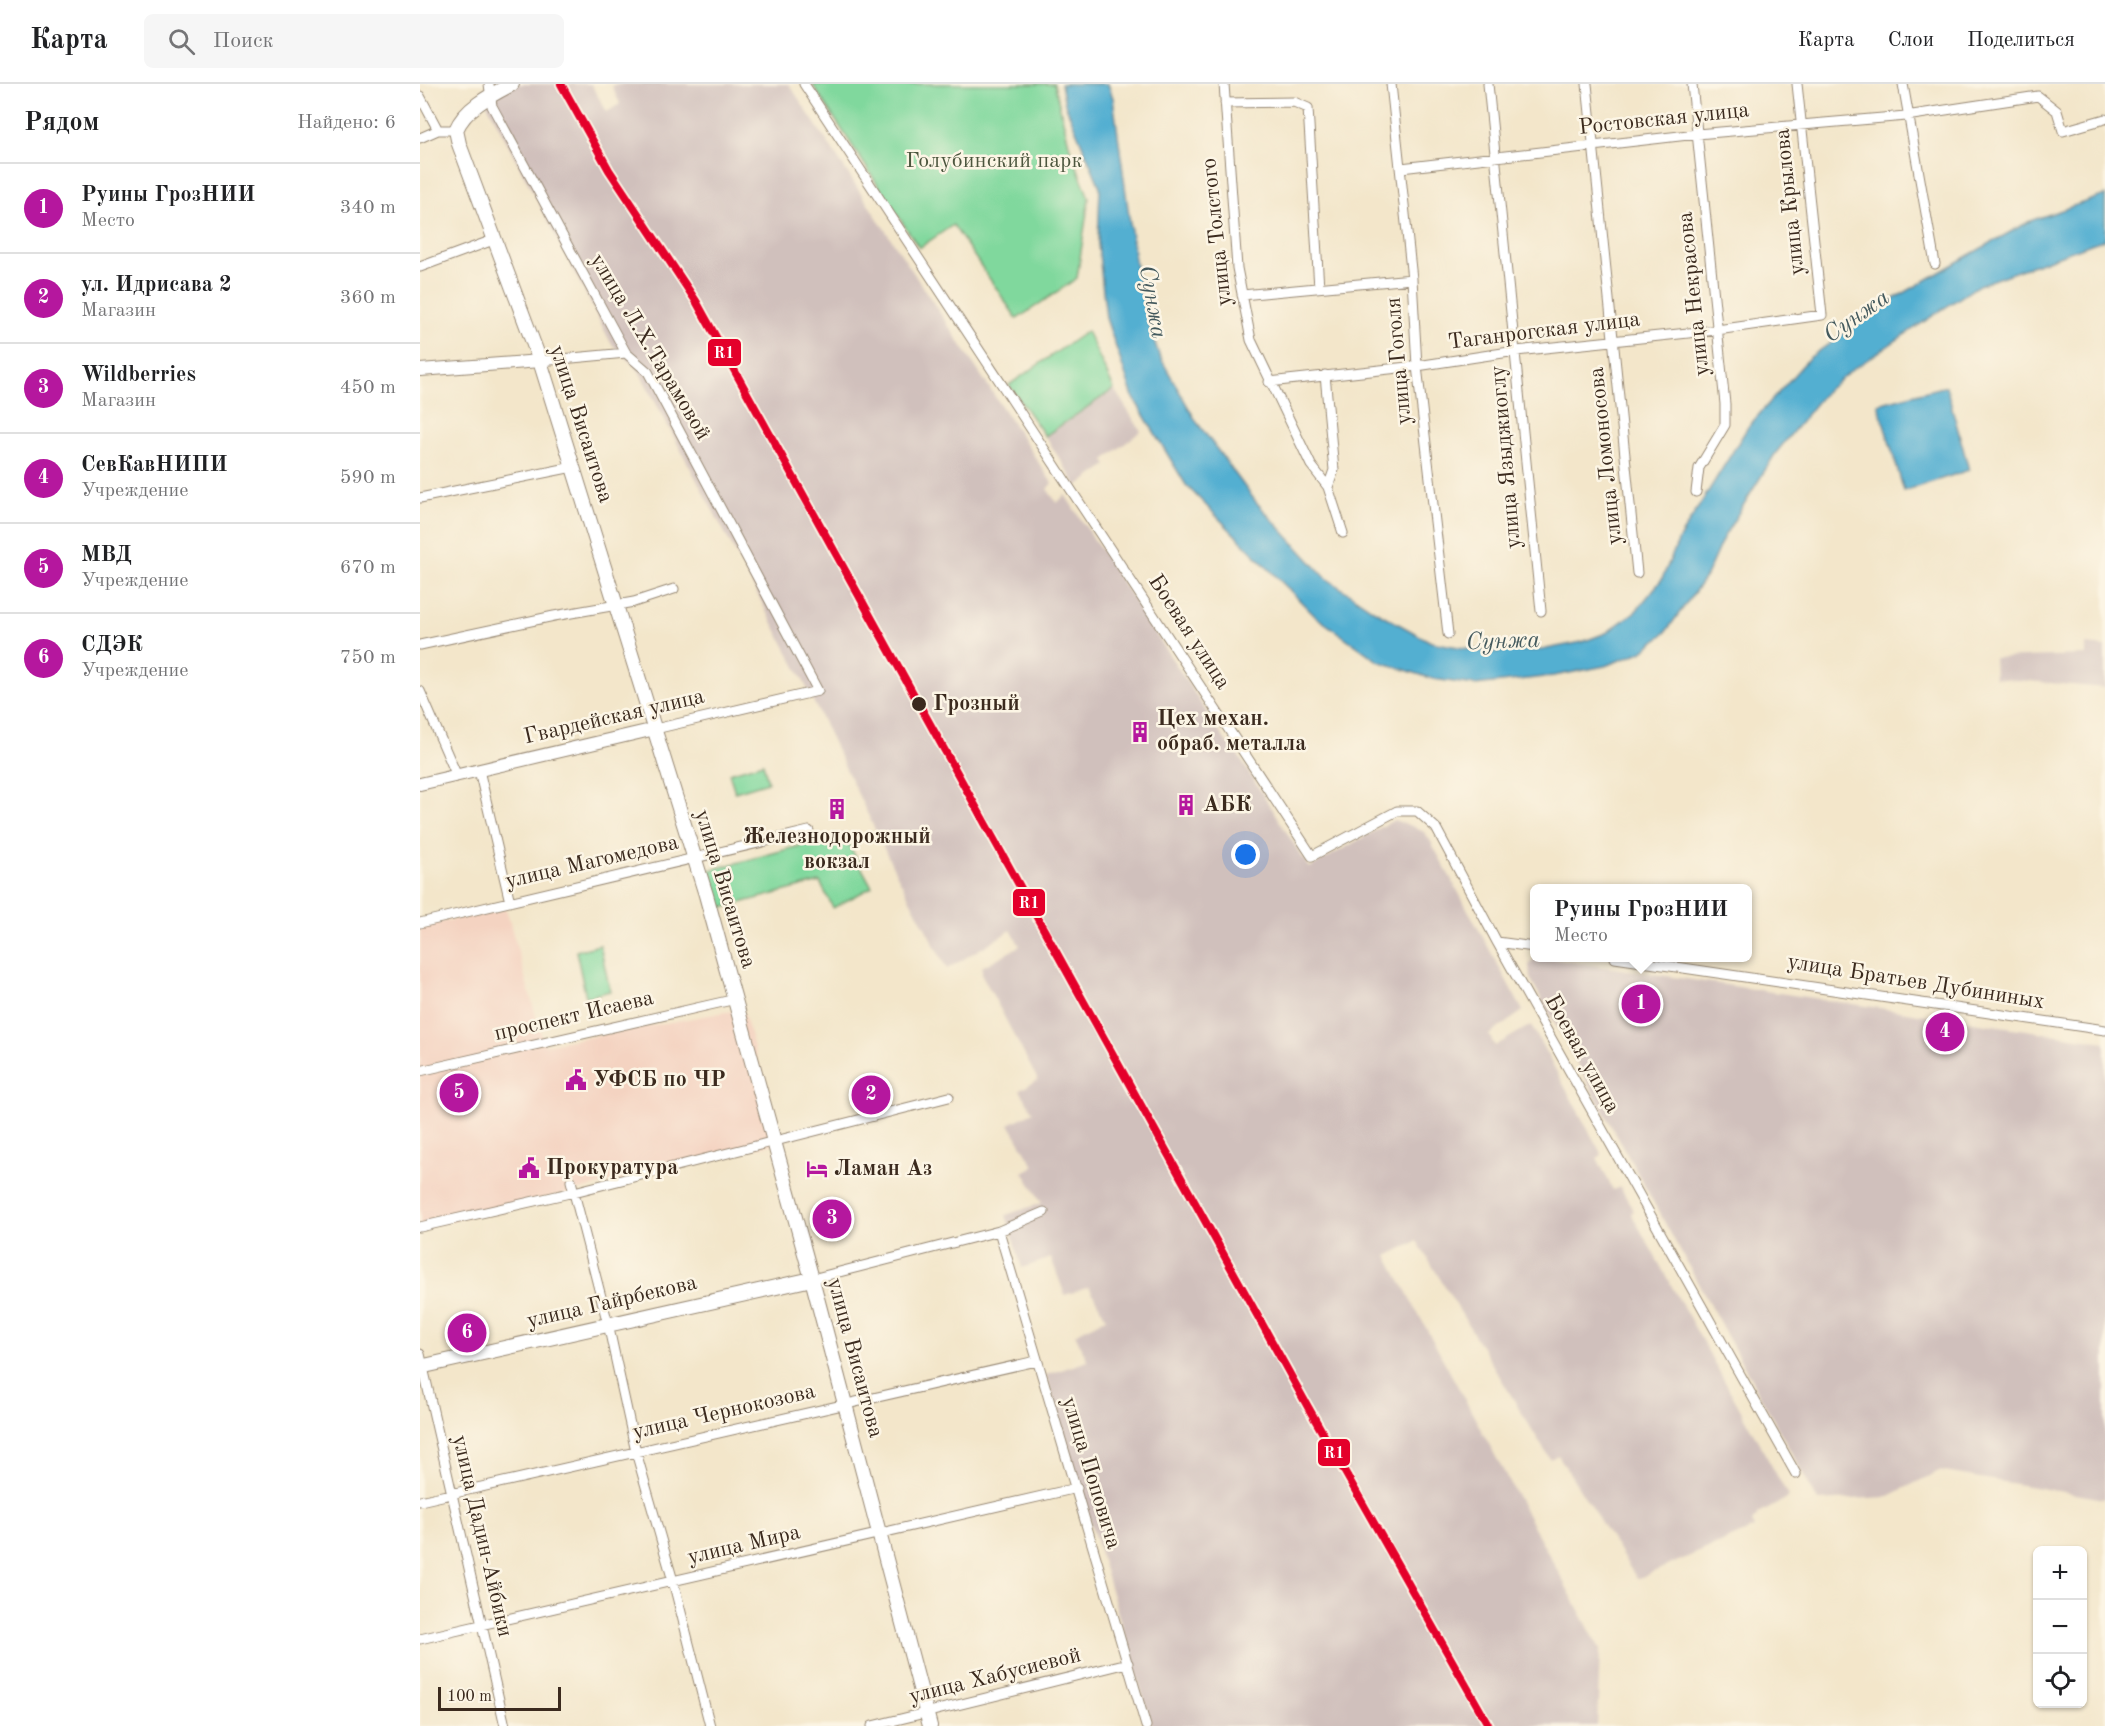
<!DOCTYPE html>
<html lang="ru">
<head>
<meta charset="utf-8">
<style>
	:root { --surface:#fff; --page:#f6f6f6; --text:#202124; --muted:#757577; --line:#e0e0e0; --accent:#b5179e }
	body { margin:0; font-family:"Old Standard TT",serif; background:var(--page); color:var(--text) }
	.controls { position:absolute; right:18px; bottom:18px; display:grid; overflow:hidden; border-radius:9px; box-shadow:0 2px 4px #0004 }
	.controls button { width:54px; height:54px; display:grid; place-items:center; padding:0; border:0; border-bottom:2px solid var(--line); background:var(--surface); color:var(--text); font:30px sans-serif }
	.scale { position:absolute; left:18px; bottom:15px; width:123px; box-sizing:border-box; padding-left:6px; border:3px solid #3b2a1e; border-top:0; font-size:16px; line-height:21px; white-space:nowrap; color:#3b2a1e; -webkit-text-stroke:4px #fcf5e5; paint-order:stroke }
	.you { position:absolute; left:826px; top:771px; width:21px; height:21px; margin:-15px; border:4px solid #fff; border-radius:50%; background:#1a73e8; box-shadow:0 0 0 9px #1a73e833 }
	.badge { display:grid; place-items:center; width:39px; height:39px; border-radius:50%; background:var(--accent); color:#fff; font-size:20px; font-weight:700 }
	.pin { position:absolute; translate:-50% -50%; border:3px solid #fff; box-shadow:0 2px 6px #0006 }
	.popup { position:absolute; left:1110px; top:800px; width:222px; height:78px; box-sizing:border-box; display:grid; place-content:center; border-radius:9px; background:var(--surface); filter:drop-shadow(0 2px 4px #0005); font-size:20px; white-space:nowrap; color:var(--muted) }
	.popup b { font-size:22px; color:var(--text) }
	.popup::after { content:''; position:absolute; left:50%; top:100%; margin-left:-12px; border:12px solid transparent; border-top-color:var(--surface) }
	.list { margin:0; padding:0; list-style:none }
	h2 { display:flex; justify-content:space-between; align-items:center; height:78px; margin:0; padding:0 24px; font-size:26px }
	h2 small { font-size:20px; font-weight:400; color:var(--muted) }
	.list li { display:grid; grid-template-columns:39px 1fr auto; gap:18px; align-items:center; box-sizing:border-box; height:90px; padding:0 24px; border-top:2px solid var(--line) }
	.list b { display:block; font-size:22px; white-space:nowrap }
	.list p { margin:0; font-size:20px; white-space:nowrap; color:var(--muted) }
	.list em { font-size:20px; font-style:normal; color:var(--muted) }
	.icon { flex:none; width:33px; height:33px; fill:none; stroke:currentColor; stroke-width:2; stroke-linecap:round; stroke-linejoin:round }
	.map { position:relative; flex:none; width:1685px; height:1642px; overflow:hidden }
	header { display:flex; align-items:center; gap:36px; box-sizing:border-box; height:84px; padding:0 30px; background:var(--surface); border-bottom:2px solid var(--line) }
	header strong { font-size:28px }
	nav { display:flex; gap:33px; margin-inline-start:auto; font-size:21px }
	.search { width:420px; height:54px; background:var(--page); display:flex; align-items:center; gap:15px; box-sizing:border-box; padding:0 21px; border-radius:9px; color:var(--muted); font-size:22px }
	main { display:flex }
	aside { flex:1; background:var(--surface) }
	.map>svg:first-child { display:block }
	.built { fill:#f4d3c1 }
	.industrial { fill:#d0c0bc }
	.green { fill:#80d89d; stroke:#5e815e; stroke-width:1.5 }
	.water { fill:#53afd1; stroke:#476c78; stroke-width:1.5 }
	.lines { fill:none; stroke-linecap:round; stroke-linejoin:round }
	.minor-casing { stroke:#978874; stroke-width:11 }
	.tertiary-casing { stroke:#978874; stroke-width:14 }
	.secondary-casing { stroke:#978874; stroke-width:16 }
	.minor { stroke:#fff; stroke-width:9 }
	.tertiary { stroke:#fff; stroke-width:12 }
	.secondary { stroke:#fff; stroke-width:14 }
	.rail { stroke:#3b2a1e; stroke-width:2 }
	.rail-1-casing { stroke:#fcf5e5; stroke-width:12 }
	.rail-1 { stroke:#e4002b; stroke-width:8 }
	.stop-dot { fill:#3b2a1e; stroke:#fcf5e5; stroke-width:2 }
	.labels { text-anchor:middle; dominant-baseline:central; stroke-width:5; stroke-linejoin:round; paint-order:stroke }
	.street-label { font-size:22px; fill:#3b2a1e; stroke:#fcf5e5 }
	.park-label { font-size:22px; fill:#4c563e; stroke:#fcf5e5 }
	.stop-label { font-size:22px; font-weight:bold; fill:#3b2a1e; stroke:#fcf5e5; text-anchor:start }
	.poi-label { font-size:22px; font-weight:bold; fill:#3b2a1e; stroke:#fcf5e5; text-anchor:start }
	.water-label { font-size:24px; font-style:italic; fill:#43595d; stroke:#fcf5e5 }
	.line-badge { stroke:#fcf5e5; stroke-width:2 }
	.badge-label { font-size:16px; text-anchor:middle; font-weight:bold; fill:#fff }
</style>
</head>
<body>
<header>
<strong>Карта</strong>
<div class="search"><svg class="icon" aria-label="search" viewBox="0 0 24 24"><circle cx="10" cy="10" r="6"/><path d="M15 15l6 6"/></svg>Поиск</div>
<nav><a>Карта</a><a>Слои</a><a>Поделиться</a></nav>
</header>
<main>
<aside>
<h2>Рядом<small>Найдено: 6</small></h2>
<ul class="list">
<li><span class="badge">1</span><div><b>Руины ГрозНИИ</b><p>Место</p></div><em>340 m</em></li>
<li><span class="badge">2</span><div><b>ул. Идрисава 2</b><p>Магазин</p></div><em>360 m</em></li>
<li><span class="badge">3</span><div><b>Wildberries</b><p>Магазин</p></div><em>450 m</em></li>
<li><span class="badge">4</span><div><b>СевКавНИПИ</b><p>Учреждение</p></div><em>590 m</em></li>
<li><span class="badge">5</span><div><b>МВД</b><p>Учреждение</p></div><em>670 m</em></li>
<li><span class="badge">6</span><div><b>СДЭК</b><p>Учреждение</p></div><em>750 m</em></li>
</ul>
</aside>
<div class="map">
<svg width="1685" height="1642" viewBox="0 0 1685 1642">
	<rect width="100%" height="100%" fill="#fcf5e5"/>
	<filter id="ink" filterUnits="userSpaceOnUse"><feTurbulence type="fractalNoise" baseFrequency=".0167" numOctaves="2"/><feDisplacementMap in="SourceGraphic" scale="12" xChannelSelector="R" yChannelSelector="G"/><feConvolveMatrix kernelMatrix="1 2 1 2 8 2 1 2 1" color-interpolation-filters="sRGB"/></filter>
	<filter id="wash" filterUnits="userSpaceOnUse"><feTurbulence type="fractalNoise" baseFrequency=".008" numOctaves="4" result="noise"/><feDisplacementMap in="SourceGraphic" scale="24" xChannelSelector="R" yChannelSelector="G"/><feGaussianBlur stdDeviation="1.35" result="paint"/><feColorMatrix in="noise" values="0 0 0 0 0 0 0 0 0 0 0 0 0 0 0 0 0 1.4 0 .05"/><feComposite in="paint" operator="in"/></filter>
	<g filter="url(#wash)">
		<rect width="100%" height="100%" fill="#f3e6ca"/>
		<path class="built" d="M 86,825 L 124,961 L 323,925 L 361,1058 L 0,1144 L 0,842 Z"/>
		<path class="industrial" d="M 84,0 L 171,0 L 187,28 L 200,20 L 192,2 L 196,0 L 369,0 L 632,399 L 627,405 L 637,419 L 645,411 L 807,659 L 811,660 L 889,784 L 974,736 L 994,743 L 1004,748 L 1010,756 L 1103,927 L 1069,951 L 1072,957 L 1075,962 L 1111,941 L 1182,1071 L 1177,1074 L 1193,1106 L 1200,1103 L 1214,1127 L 1211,1129 L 1369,1413 L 1339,1430 L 1332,1438 L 1334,1444 L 1217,1495 L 1138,1371 L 1130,1375 L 997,1157 L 967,1172 L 1180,1565 L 1177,1642 L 732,1642 L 626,1291 L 668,1277 L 655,1250 L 686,1234 L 669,1203 L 645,1211 L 631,1174 L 602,1184 L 586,1131 L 622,1119 L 603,1088 L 614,1082 L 589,1040 L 613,1028 L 600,1006 L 618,996 L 562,891 L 562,883 L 600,862 L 591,846 L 527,885 L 476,789 L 385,600 L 219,287 L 191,259 L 63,12 Z
			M 694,305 L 721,347 L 684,376 L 687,381 L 657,402 L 625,352 Z
			M 1666,561 L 1685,563 L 1685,604 L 1575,594 L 1574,574 L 1666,571 Z
			M 1127,874 L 1685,958 L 1685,1415 L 1519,1387 L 1467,1413 L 1398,1417 L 1110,894 L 1109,881 L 1114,875 Z"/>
		<path class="green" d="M 392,0 L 634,0 L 650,64 L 669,114 L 657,194 L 597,235 L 533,141 L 499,164 Z
			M 667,247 L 694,305 L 625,352 L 589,301 Z
			M 343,679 L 348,698 L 315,708 L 309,689 Z
			M 414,750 L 424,752 L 452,803 L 413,824 L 400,798 L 301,824 L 290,786 L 413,753 Z
			M 180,861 L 190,907 L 166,913 L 156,867 Z"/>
		<path class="water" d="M 641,0 L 688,0 L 693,14 L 717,191 L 728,237 L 739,271 L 776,337 L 836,418 L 906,494 L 955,527 L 1011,558 L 1066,568 L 1121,566 L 1162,558 L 1186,549 L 1216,527 L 1242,495 L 1260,453 L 1328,343 L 1389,274 L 1472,216 L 1544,174 L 1610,137 L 1685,111 L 1685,155 L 1559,201 L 1432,286 L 1405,308 L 1355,370 L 1303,454 L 1286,492 L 1245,549 L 1221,568 L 1185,582 L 1134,592 L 1055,601 L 1013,595 L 958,577 L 895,532 L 766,401 L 713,313 L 686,234 L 678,160 L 680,103 L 645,20 Z
			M 1526,302 L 1549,386 L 1484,407 L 1458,320 Z"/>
	</g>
	<g filter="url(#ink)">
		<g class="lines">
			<defs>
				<path id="minor" d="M 69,0 L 72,22 L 206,269 L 228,288 L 398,607 L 235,645
					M 384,0 L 892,772 L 977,727 L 997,727 L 1016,744 L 1077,858 L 1376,1390
					M 804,0 L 817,184 L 831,256 L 891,381 L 908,403 L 923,449
					M 971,0 L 992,195 L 997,282 L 1028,550
					M 1068,0 L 1121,527
					M 1167,0 L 1217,489
					M 1272,0 L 1305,320 L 1305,341 L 1279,384 L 1276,408
					M 1483,0 L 1515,180
					M 0,12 L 18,46 L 36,46
					M 805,19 L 874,18 L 888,24 L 899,204
					M 0,54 L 18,46
					M 981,84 L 1277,50 L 1486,32 L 1618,12 L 1637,27 L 1643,47 L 1685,35
					M 0,183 L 76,155
					M 822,211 L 992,195
					M 120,277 L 206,269
					M 905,291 L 914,386 L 908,403
					M 849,298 L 997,282 L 1096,267 L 1297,246 L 1402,231 L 1377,0
					M 0,414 L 153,383
					M 0,561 L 134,532 L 214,518 L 254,505
					M 0,607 L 37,692
					M 59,686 L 90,818
					M 0,839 L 389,747
					M 1077,858 L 1114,863
					M 1195,874 L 1685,946
					M 0,987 L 316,915
					M 151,1097 L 188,1240 L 216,1368 L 253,1497 L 290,1642
					M 0,1143 L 154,1108 L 529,1013
					M 579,1147 L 726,1642
					M 392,1195 L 579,1147 L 624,1128
					M 0,1270 L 85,1642
					M 0,1417 L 616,1277
					M 0,1555 L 657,1404
					M 452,1642 L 708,1579"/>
				<path id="tertiary" d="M 0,286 L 120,277
					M 0,700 L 235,645"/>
				<path id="secondary" d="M 92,0 C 71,11 45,24 36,46 L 39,60 L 120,277 L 286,811 L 392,1195 L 510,1642
					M 0,1283 L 392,1195"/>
			</defs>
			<use href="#minor" class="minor-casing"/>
			<use href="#tertiary" class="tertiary-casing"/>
			<use href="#secondary" class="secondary-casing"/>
			<use href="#minor" class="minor"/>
			<use href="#tertiary" class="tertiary"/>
			<use href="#secondary" class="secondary"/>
			<path class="rail" d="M 160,33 L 189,86 L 276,217 L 888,1323 L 1069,1642"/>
			<defs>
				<path id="rail-1" d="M 141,0 L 189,86 L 276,217 L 888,1323 L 1069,1642"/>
			</defs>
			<use href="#rail-1" class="rail-1-casing"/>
			<use href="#rail-1" class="rail-1"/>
		</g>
	</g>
	<defs>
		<symbol id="building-bare" viewBox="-9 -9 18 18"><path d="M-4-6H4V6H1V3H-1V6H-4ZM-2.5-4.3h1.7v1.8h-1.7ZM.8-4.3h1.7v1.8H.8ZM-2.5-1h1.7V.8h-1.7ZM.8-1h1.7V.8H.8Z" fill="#b5179e" stroke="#fcf5e5" stroke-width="2.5" paint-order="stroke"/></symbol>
		<symbol id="civic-bare" viewBox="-9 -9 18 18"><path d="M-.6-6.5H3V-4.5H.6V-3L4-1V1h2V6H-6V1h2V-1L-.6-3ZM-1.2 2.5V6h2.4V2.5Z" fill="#b5179e" stroke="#fcf5e5" stroke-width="2.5" paint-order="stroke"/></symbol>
		<symbol id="hotel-bare" viewBox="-9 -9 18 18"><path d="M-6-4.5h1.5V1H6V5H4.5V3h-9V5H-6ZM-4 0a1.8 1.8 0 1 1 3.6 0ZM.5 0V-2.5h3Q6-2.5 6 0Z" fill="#b5179e" stroke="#fcf5e5" stroke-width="2.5" paint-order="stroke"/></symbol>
	</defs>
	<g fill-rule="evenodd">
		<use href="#building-bare" x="705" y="633" width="30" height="30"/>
		<use href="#building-bare" x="751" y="706" width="30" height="30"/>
		<use href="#building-bare" x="402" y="710" width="30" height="30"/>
		<use href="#civic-bare" x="141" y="981" width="30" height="30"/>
		<use href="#civic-bare" x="94" y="1069" width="30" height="30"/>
		<use href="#hotel-bare" x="382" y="1070" width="30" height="30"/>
	</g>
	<circle class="stop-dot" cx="499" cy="620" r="8"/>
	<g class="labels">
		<g class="street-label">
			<text transform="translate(1244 35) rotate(-6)">Ростовская улица</text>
			<text transform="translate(1370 118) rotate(-96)">улица Крылова</text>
			<text transform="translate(797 148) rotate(-96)">улица Толстого</text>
			<text transform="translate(1274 210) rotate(-96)">улица Некрасова</text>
			<text transform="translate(1124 247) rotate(-7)">Таганрогская улица</text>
			<text transform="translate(230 263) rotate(59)">улица Л.Х.Тарамовой</text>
			<text transform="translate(979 277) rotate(-95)">улица Гоголя</text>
			<text transform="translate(161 340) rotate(72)">улица Висаитова</text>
			<text transform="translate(1186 372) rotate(-96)">улица Ломоносова</text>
			<text transform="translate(1086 373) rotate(-95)">улица Языджиоглу</text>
			<text transform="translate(769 548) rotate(57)">Боевая улица</text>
			<text transform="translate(194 633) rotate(-13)">Гвардейская улица</text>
			<text transform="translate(172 778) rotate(-13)">улица Магомедова</text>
			<text transform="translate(305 805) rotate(73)">улица Висаитова</text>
			<text transform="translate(1496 898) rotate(9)">улица Братьев Дубининых</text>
			<text transform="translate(154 932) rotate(-13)">проспект Исаева</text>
			<text transform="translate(1162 970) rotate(61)">Боевая улица</text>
			<text transform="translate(192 1218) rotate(-13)">улица Гайрбекова</text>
			<text transform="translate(435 1274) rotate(75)">улица Висаитова</text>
			<text transform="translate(304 1328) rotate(-13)">улица Чернокозова</text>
			<text transform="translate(671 1389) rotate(73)">улица Поповича</text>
			<text transform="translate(62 1452) rotate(77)">улица Дадин-Айбики</text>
			<text transform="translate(324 1461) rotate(-13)">улица Мира</text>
			<text transform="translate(575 1592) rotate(-14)">улица Хабусиевой</text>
		</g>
		<g class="park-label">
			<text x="574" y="77">Голубинский парк</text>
		</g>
		<g class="stop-label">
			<text x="513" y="620">Грозный</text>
		</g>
		<g class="poi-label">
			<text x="737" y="635">Цех механ.<tspan x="737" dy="25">обраб. металла</tspan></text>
			<text x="783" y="721">АБК</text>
			<text x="417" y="753" text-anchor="middle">Железнодорожный<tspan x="417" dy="25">вокзал</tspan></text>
			<text x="173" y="996">УФСБ по ЧР</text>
			<text x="126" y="1084">Прокуратура</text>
			<text x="414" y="1085">Ламан Аз</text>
		</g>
		<g class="water-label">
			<text transform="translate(732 218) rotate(80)">Сунжа</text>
			<text transform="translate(1437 233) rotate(-35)">Сунжа</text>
			<text transform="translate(1083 558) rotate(-2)">Сунжа</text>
		</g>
	</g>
	<g class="line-badge">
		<rect x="287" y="254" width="35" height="29" rx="6" fill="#e4002b"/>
		<rect x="592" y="804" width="34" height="29" rx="6" fill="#e4002b"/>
		<rect x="897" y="1354" width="34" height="29" rx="6" fill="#e4002b"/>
	</g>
	<g class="badge-label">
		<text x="304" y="274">R1</text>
		<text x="609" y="824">R1</text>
		<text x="914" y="1374">R1</text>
	</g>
</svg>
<div class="controls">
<button>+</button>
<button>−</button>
<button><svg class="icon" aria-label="locate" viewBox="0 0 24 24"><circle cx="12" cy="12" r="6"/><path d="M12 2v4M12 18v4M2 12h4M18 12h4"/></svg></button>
</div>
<div class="scale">100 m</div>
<div class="you"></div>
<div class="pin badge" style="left:1221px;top:920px">1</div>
<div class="popup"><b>Руины ГрозНИИ</b>Место</div>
<div class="pin badge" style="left:451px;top:1011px">2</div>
<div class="pin badge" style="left:412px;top:1135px">3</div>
<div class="pin badge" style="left:1525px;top:948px">4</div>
<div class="pin badge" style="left:39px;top:1009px">5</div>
<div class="pin badge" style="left:47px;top:1249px">6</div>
</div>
</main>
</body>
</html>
